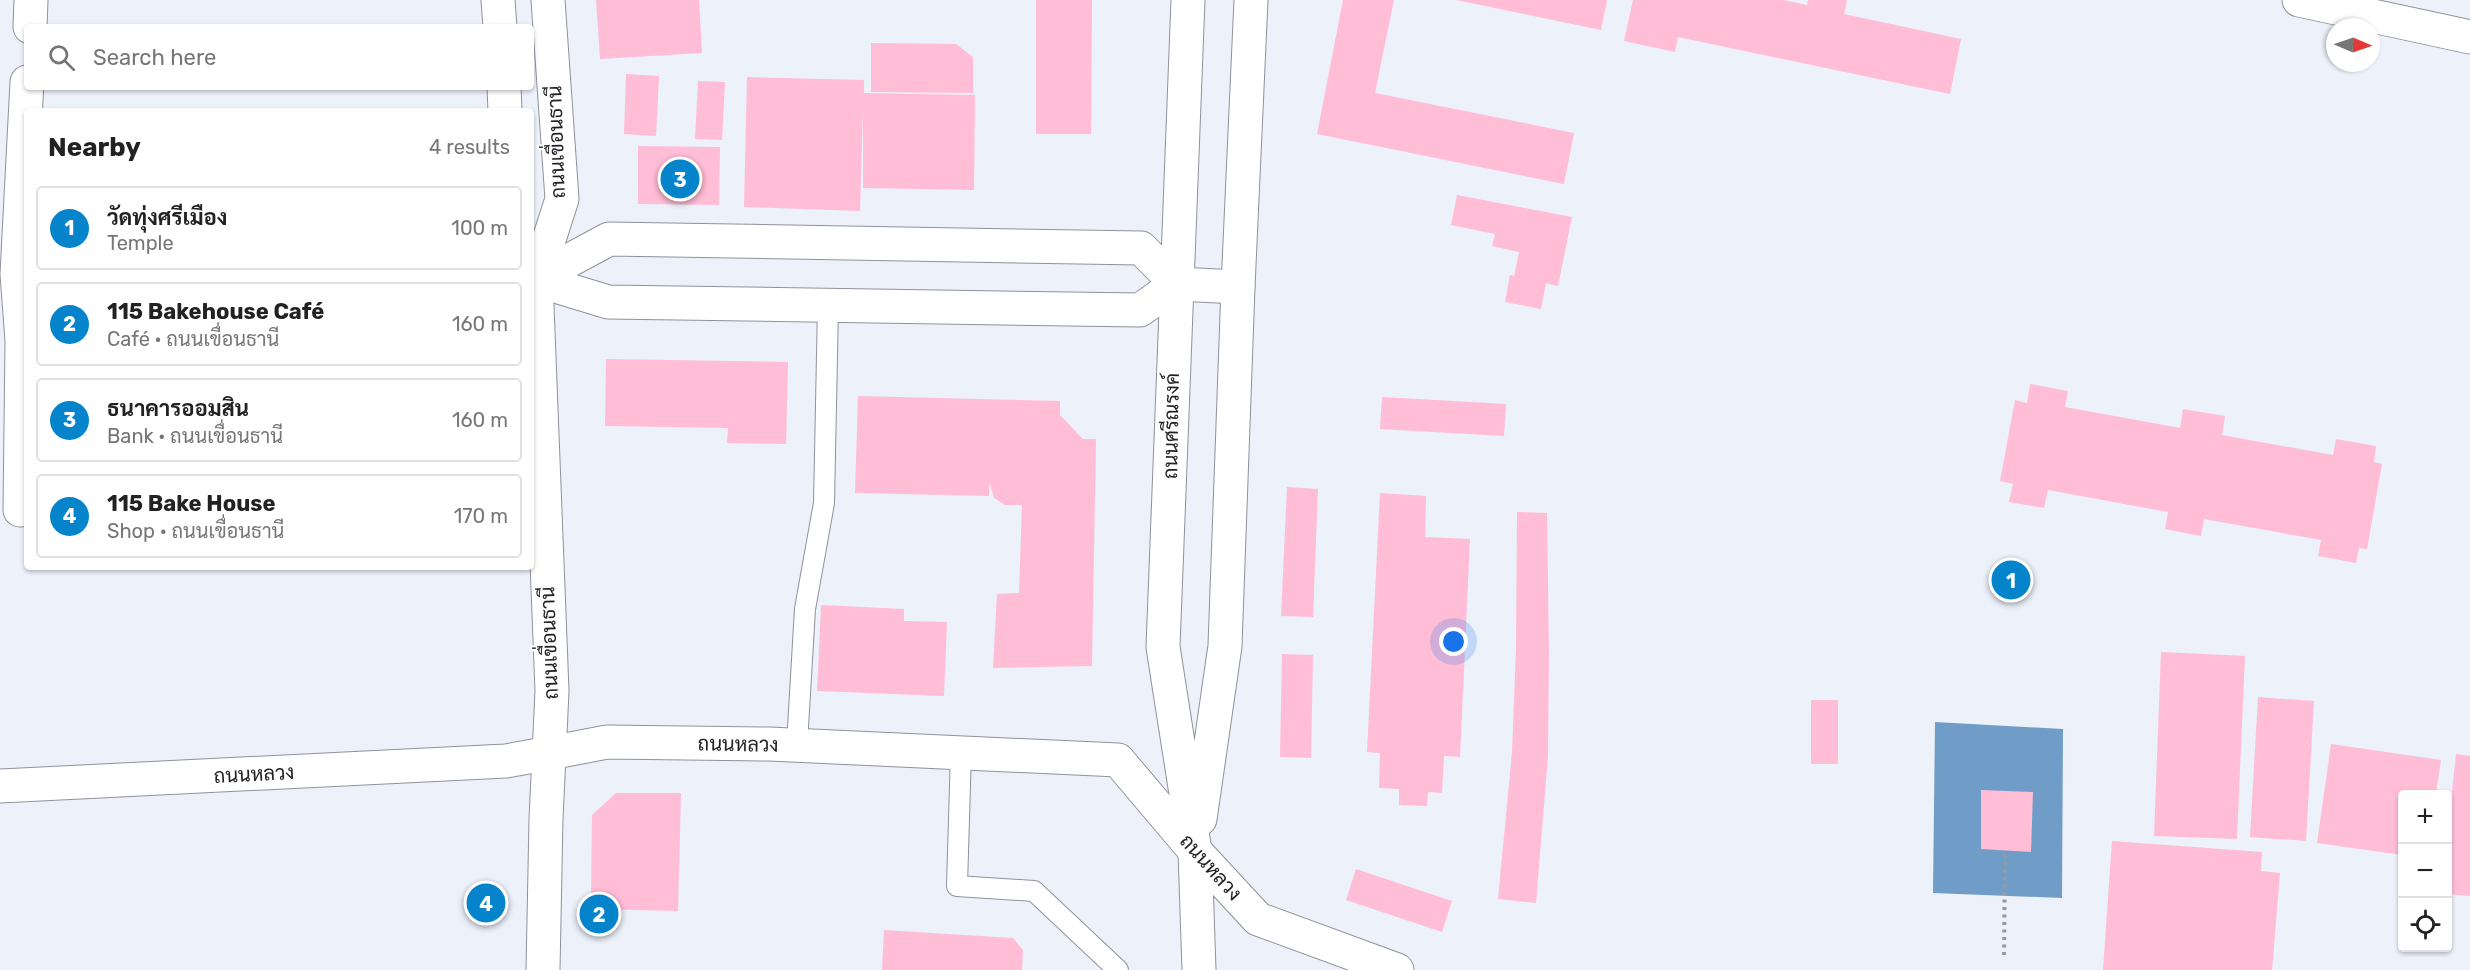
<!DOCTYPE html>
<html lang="en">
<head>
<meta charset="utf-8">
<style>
	:root { --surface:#fff; --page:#f6f6f6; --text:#222; --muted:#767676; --line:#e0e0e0; --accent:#0584cc }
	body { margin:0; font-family:Rubik,Sarabun,sans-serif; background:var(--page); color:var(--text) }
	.controls { position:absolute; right:18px; bottom:18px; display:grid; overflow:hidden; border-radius:6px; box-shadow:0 2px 4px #0004 }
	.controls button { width:54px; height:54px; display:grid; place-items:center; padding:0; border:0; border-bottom:2px solid var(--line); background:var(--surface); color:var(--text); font:30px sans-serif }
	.compass { position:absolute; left:2326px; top:18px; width:54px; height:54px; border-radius:50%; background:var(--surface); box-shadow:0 2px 4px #0004; rotate:92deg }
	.you { position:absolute; left:1454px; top:642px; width:21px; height:21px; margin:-15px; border:4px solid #fff; border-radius:50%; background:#1a73e8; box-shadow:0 0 0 9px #1a73e833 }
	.badge { display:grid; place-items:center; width:39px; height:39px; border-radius:50%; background:var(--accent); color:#fff; font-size:20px; font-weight:700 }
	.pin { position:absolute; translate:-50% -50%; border:3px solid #fff; box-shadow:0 2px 6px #0006 }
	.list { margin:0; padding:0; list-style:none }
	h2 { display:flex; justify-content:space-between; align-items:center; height:78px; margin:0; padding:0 24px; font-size:26px }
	h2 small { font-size:20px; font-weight:400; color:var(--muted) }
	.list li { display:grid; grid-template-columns:39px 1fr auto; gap:18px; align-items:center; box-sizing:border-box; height:84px; margin:0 12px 12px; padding:0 12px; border:2px solid var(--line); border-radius:6px }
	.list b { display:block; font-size:22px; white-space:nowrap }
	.list p { margin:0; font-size:20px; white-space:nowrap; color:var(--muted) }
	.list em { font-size:20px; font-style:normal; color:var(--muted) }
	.icon { flex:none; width:33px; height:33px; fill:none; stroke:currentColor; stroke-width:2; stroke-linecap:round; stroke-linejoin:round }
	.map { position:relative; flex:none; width:2470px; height:970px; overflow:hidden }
	.search { position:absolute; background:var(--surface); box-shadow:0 2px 4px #0004; left:24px; top:24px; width:510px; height:66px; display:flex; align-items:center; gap:15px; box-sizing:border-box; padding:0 21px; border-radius:6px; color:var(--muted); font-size:22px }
	.panel { position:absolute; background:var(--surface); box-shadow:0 2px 4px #0004; left:24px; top:108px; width:510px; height:462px; border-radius:6px }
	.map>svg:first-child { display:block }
	.water { fill:#709dc8 }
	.building { fill:#ffbdd6 }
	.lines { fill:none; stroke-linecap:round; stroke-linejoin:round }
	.service-casing { stroke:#8f929b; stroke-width:22 }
	.minor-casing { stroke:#8f929b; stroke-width:35 }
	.tertiary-casing { stroke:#8f929b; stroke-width:35 }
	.secondary-casing { stroke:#8f929b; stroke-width:35 }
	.path { stroke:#979aa1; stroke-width:4; stroke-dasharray:3 4.5; stroke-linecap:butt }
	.service { stroke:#fff; stroke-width:20 }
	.minor { stroke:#fff; stroke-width:33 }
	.tertiary { stroke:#fff; stroke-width:33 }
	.secondary { stroke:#fff; stroke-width:33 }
	.labels { text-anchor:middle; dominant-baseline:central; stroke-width:4.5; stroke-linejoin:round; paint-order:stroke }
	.street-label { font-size:20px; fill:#202124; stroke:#fefefe }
</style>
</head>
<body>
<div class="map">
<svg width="2470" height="970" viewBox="0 0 2470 970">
	<rect width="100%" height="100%" fill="#edf1fa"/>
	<path class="water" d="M 1935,722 L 2063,729 L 2062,898 L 1933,893 Z"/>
	<path class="building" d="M 596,0 L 699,0 L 702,53 L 600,59 Z
		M 1036,0 L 1092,0 L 1091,134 L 1036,134 Z
		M 1343,0 L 1394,0 L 1375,93 L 1574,133 L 1564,184 L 1317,134 Z
		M 1456,0 L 1607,0 L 1601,30 Z
		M 1633,0 L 1784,0 L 1807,5 L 1808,0 L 1847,0 L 1844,14 L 1961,39 L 1950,94 L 1678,37 L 1675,52 L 1624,41 Z
		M 871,43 L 956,44 L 973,57 L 973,93 L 871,92 Z
		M 626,74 L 659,76 L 656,136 L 624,134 Z
		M 747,77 L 864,80 L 864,93 L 975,95 L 974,190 L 863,188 L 863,108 L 860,211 L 744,207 Z
		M 698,81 L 725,82 L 722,140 L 695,139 Z
		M 638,146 L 720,147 L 719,205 L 638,204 Z
		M 1457,195 L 1572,217 L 1558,286 L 1546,283 L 1541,309 L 1505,302 L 1510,275 L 1514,276 L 1519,252 L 1492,246 L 1495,234 L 1451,225 Z
		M 606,359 L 788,362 L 786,444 L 727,443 L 728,428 L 605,426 Z
		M 2030,384 L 2068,391 L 2065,407 L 2180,428 L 2183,409 L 2225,416 L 2222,435 L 2333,455 L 2336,439 L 2376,446 L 2374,462 L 2382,464 L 2367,549 L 2359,548 L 2356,563 L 2318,556 L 2321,540 L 2204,519 L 2201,536 L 2165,529 L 2168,512 L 2048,490 L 2044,508 L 2009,502 L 2013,484 L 2000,481 L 2015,400 L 2027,403 Z
		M 858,396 L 1060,401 L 1060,415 L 1083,439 L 1096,439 L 1092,666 L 993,668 L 997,594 L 1019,593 L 1022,505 L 1005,505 L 994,498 L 989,482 L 989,496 L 855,493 Z
		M 1382,397 L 1506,404 L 1504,436 L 1380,429 Z
		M 1287,487 L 1318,489 L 1313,617 L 1281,616 Z
		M 1380,493 L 1426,496 L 1425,537 L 1470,539 L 1460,757 L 1444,756 L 1442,793 L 1428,792 L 1427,806 L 1399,805 L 1399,789 L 1379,788 L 1380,753 L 1367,752 Z
		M 1517,512 L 1547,513 L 1549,653 L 1548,756 L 1536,903 L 1498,899 L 1512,752 L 1516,648 Z
		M 821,605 L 904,609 L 904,621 L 947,622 L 944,696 L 817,691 Z
		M 2161,652 L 2245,656 L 2237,839 L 2154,836 Z
		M 1282,654 L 1313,655 L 1311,758 L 1280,757 Z
		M 2258,697 L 2314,701 L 2306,841 L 2250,837 Z
		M 1811,700 L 1838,700 L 1838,764 L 1811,764 Z
		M 2331,744 L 2441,760 L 2436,794 L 2402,794 L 2402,855 L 2317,843 Z
		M 2456,754 L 2470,756 L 2470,896 L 2448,894 L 2448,830 Z
		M 1981,790 L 2033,792 L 2031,852 L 1981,849 Z
		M 616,793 L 681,793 L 678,911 L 591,909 L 592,815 Z
		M 2112,841 L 2262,852 L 2261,871 L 2280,873 L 2272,970 L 2103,970 Z
		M 1356,869 L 1452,901 L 1442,932 L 1346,900 Z
		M 884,930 L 1013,938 L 1023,950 L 1022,970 L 882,970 Z"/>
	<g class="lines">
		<defs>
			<path id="service" d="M 797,744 L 805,609 L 824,503 L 828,306
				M 961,752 L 957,886 L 1034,891 L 1118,970"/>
			<path id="minor" d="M 30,27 L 31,0
				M 536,280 L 608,302 L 1140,310 L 1177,284 L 1238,287
				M 531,281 L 609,239 L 1141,248 L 1177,284
				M 20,510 L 22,341 L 17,274 L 27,82
				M 0,786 L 506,761 L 550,753"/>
			<path id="tertiary" d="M 498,0 L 500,27
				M 2299,0 L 2470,37
				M 504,87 L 505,111
				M 531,265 L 536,280 L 552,691 L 546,819 L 543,970
				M 536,280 L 562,199 L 548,0
				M 550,753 L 607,742 L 769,744 L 1118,760 L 1195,851 L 1258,919 L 1397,970"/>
			<path id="secondary" d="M 1188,0 L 1163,647 L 1195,851 L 1199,970
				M 1200,819 L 1225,646 L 1238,287 L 1251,0"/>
		</defs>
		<use href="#service" class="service-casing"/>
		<use href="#minor" class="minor-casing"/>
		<use href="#tertiary" class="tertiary-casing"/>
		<use href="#secondary" class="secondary-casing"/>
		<path class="path" d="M 2004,955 L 2005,850"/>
		<use href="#service" class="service"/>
		<use href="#minor" class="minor"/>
		<use href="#tertiary" class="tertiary"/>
		<use href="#secondary" class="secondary"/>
	</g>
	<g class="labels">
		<g class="street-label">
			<text transform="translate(556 142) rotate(-92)">ถนนเขื่อนธานี</text>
			<text transform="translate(1171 426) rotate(-89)">ถนนศรีณรงค์</text>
			<text transform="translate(549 643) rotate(-92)">ถนนเขื่อนธานี</text>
			<text transform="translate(738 744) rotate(1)">ถนนหลวง</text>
			<text transform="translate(254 774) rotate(-3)">ถนนหลวง</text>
			<text transform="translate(1211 867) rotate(48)">ถนนหลวง</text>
		</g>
	</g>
</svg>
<div class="controls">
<button>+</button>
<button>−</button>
<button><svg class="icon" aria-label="locate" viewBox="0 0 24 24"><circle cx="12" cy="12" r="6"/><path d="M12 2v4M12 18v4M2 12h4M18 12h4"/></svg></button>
</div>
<svg class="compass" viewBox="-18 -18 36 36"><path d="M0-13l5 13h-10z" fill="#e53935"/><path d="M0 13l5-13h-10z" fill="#767676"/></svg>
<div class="you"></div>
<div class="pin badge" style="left:2011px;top:580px">1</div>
<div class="pin badge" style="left:599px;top:914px">2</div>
<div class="pin badge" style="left:680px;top:179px">3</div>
<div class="pin badge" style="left:486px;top:903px">4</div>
<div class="search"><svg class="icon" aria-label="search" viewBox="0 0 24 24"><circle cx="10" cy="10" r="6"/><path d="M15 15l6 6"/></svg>Search here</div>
<section class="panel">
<h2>Nearby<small>4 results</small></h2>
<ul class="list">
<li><span class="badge">1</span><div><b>วัดทุ่งศรีเมือง</b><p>Temple</p></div><em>100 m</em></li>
<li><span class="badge">2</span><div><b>115 Bakehouse Café</b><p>Café · ถนนเขื่อนธานี</p></div><em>160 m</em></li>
<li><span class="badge">3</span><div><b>ธนาคารออมสิน</b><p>Bank · ถนนเขื่อนธานี</p></div><em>160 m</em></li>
<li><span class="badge">4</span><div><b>115 Bake House</b><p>Shop · ถนนเขื่อนธานี</p></div><em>170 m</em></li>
</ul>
</section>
</div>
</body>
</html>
